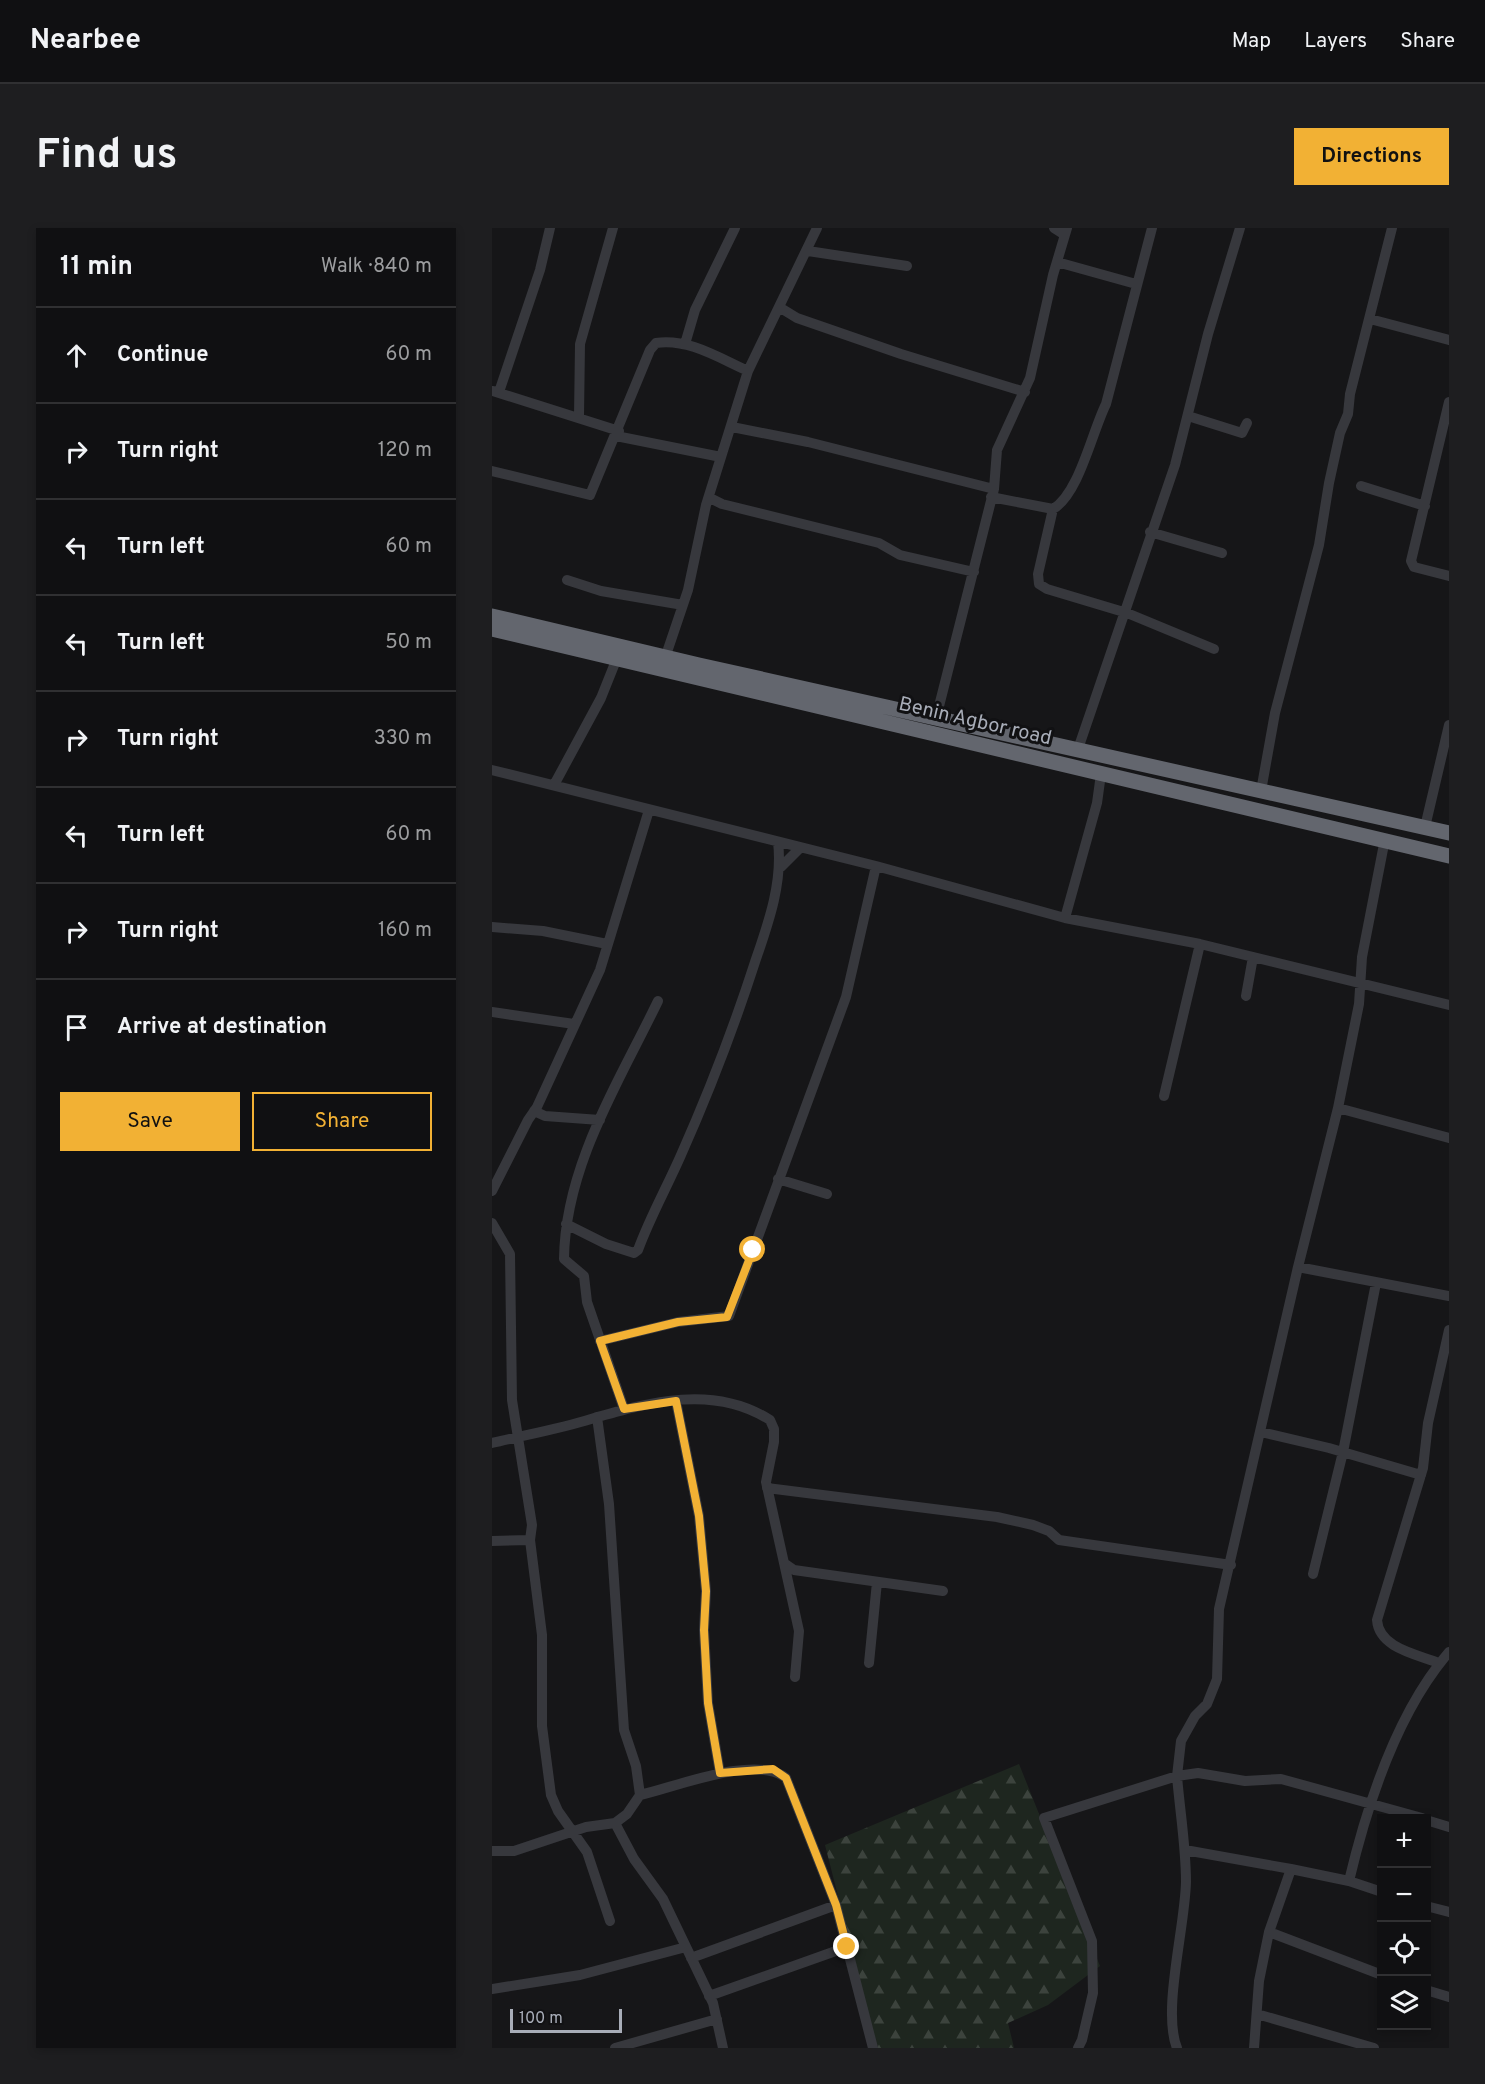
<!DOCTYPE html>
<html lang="en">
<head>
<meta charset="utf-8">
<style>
	:root { --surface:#101012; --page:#1e1e20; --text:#f1f3f6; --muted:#9c9d9f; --line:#303032; --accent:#f2b134 }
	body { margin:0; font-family:Overpass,sans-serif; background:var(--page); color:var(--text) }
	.controls { position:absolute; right:18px; bottom:18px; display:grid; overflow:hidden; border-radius:0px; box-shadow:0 3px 9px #0003 }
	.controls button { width:54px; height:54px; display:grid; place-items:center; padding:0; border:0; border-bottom:2px solid var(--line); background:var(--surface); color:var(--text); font:30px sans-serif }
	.scale { position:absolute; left:18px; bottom:15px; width:112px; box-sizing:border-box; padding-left:6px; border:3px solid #a8adb8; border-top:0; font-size:16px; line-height:21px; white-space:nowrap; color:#a8adb8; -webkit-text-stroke:4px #111113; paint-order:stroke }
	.stop { position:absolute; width:18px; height:18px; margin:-14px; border:4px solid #f2b134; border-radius:50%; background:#fff }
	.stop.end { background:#f2b134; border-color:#fff; box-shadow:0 2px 6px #0008 }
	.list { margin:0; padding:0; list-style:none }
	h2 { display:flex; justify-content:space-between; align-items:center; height:78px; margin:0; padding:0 24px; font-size:26px }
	h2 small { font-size:20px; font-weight:400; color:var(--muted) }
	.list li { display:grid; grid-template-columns:39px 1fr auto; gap:18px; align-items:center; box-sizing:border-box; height:96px; padding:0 24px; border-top:2px solid var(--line) }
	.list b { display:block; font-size:22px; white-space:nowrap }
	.list em { font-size:20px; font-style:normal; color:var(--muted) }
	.actions { display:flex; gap:12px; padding:18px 24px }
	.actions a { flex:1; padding:14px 0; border:2px solid var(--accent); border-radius:0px; text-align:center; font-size:21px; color:var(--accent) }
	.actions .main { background:var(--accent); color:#111 }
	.icon { flex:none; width:33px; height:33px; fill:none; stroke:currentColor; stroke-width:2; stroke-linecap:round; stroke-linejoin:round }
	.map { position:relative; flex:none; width:957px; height:1820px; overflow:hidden; border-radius:0px }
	header { display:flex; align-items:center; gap:36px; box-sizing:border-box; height:84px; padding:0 30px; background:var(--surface); border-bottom:2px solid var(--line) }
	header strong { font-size:28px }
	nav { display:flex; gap:33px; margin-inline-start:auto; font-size:21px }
	.intro { display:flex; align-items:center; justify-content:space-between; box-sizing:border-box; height:144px; padding:0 36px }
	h1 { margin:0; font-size:42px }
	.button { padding:15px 27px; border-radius:0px; background:var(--accent); color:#111; font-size:21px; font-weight:700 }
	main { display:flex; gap:36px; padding:0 36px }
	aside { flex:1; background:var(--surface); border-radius:0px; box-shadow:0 3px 9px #0003 }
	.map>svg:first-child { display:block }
	.forest { fill:url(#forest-firs) }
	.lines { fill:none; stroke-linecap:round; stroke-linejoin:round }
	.minor { stroke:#37383d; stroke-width:10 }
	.highway { stroke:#63666e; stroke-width:15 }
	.route { stroke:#f2b134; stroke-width:8 }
	.labels { text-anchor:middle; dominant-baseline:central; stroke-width:6; stroke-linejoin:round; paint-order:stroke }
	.street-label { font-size:20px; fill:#a8adb8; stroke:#111113 }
</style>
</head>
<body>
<header>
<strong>Nearbee</strong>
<nav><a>Map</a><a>Layers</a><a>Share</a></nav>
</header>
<div class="intro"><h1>Find us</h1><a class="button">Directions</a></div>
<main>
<aside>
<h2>11 min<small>Walk · 840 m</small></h2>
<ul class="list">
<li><svg class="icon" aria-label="ahead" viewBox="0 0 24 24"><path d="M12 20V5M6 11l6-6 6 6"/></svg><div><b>Continue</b></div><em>60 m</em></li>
<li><svg class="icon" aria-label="right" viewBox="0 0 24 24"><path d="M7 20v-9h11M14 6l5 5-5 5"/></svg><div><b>Turn right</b></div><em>120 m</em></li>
<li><svg class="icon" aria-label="left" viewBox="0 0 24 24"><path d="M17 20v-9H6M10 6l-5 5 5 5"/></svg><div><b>Turn left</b></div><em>60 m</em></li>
<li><svg class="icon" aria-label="left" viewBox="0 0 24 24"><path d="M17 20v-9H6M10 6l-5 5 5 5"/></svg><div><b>Turn left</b></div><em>50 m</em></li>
<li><svg class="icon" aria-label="right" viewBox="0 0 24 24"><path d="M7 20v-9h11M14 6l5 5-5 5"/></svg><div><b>Turn right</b></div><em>330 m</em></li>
<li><svg class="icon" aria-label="left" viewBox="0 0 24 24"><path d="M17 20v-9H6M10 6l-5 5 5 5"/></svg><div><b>Turn left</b></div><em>60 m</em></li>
<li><svg class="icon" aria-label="right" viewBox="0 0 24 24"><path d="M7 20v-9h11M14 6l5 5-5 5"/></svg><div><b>Turn right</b></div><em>160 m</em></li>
<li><svg class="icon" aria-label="arrive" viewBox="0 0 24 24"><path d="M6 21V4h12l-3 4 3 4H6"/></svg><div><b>Arrive at destination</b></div></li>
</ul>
<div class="actions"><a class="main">Save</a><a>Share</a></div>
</aside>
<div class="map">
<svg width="957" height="1820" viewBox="0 0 957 1820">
	<defs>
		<pattern id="forest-firs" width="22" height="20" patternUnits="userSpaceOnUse" patternTransform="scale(1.5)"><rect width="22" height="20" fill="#1e261f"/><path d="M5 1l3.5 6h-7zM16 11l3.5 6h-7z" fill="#3c433d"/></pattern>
	</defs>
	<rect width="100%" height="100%" fill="#161618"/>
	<path class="forest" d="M 527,1536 L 608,1738 L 556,1777 L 516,1795 L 522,1820 L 385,1820 L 333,1617 Z"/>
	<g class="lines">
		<path class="minor" d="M 562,0 L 573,7
			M 316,23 L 415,38
			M 565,34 L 644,56
			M 287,79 L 305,90 L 409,126 L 533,164
			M 878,91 L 957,112
			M 193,116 L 203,82 L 243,0
			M 1,163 L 127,203
			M 7,164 L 48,42 L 58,0
			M 957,174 L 919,333 L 922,339 L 957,348
			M 87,188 L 88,116 L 121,0
			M 696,188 L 750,205 L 755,195
			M 240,199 L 316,214 L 502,261
			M 124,208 L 229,229
			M 0,243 L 98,267 L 158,122 L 164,115 C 196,110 227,130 256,143
			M 869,258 L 933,278
			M 499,269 L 561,281 C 587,266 600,204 614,176 L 660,0
			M 218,270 L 230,276 L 387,315 L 408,327 L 482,344
			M 561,281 L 546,346 L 547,356 L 555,361 L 635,385 L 722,421
			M 658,304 L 730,325
			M 75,352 L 109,363 L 191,377
			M 172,433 L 196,362 L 214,277 L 256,143 L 325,0
			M 444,490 L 502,261 L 505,222 L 538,150 L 561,47 L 575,0
			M 586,521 L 683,237 L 716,106 L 748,0
			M 0,542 L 384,638 L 573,690 L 708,716 L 957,777
			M 62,557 L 109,470 L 125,430
			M 769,563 L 783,485 L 827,317 L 837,255 L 848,205 L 856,186 L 858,166 L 900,0
			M 933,599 L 957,497
			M 893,611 L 870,729 L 867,776 L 846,880 L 957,910
			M 289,639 L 308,620
			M 573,690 L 605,575 L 609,546
			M 0,699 L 51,703 L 115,716
			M 754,768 L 761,729
			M 0,784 L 82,796
			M 672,868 L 708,716
			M 846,880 L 806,1039 L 957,1068
			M 42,883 L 53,888 L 108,892
			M 286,951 L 335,966
			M 0,963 L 36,892 L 45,879 L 108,742 L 157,582
			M 0,995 L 18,1026 L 20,1172 L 40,1297 L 38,1312 L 0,1313
			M 74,996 L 114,1016 L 142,1025 L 146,1022 C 158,989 175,959 189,927 C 217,864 242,799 263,734 C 276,696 291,655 286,614
			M 108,1113 L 186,1094 L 237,1088 L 354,769 L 384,638
			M 184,1173 L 207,1288 L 214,1363 L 212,1402 L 216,1475 L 228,1545
			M 132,1181 L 95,1074 L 92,1048 L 72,1031 C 73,938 127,854 166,773
			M 105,1189 L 117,1276 L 132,1502 L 144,1538 L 148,1567
			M 769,1204 L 837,1220 L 929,1247
			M 0,1215 C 33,1207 67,1201 99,1191 C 158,1174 222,1156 278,1192 L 282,1201 L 282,1214 L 274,1254 L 292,1335 L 302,1342 L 451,1363
			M 275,1260 L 505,1289 L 541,1297 L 557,1303 L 567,1312 L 739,1337
			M 38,1312 L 50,1407 L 50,1498 L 59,1567 L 66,1583 L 95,1624 L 118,1693
			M 292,1335 L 307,1403 L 303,1449
			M 821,1346 L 851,1224 L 884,1055
			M 377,1435 L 385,1354
			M 947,1435 C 924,1426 887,1420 885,1392 L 931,1240 L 936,1195 L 957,1102
			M 934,1592 L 957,1599
			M 123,1595 L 142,1631 L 171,1671 L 221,1775 L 231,1820
			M 693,1622 L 799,1641
			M 0,1623 L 22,1623 L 94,1599 L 123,1595 L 135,1586 L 148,1567 C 184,1559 264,1526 294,1550 L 344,1677 L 381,1820
			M 857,1653 C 875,1577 906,1483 957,1424
			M 890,1664 L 857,1653 L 799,1641 L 777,1704 L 890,1747
			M 934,1678 L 957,1684
			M 199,1730 L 344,1677
			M 0,1761 L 88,1747 L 194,1719
			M 934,1762 L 957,1769
			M 217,1768 L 355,1719
			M 765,1786 L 882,1820
			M 123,1820 L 225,1791
			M 586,1820 L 590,1812 L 601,1765 L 600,1713 L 552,1590 L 685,1548 L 689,1513 L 703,1488 L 715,1476 L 725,1451 L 727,1381 L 806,1039
			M 685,1820 C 670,1783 693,1699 694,1654 C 694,1619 688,1584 685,1548 L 706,1545 L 753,1553 L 789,1551 L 930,1590
			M 762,1820 L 767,1753 L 777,1704"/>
		<path class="highway" d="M 0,388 L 207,437 L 957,605
			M 0,401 L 957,628"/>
	</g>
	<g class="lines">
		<path class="route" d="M 261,1022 L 235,1089 L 186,1094 L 108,1113 L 132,1181 L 184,1173 L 207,1288 L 214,1363 L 212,1402 L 216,1475 L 228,1545 L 281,1541 L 294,1550 L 344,1677 L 355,1719"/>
	</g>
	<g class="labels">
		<g class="street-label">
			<text transform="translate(483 494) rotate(13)">Benin Agbor road</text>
		</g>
	</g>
</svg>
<div class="controls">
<button>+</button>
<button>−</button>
<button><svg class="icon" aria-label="locate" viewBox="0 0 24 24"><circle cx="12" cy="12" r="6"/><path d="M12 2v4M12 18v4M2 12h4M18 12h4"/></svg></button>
<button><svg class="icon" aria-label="layers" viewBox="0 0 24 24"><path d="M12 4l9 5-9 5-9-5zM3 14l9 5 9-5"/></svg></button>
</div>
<div class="scale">100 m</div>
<div class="stop" style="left:261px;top:1022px"></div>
<div class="stop end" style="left:355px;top:1719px"></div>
</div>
</main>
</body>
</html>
